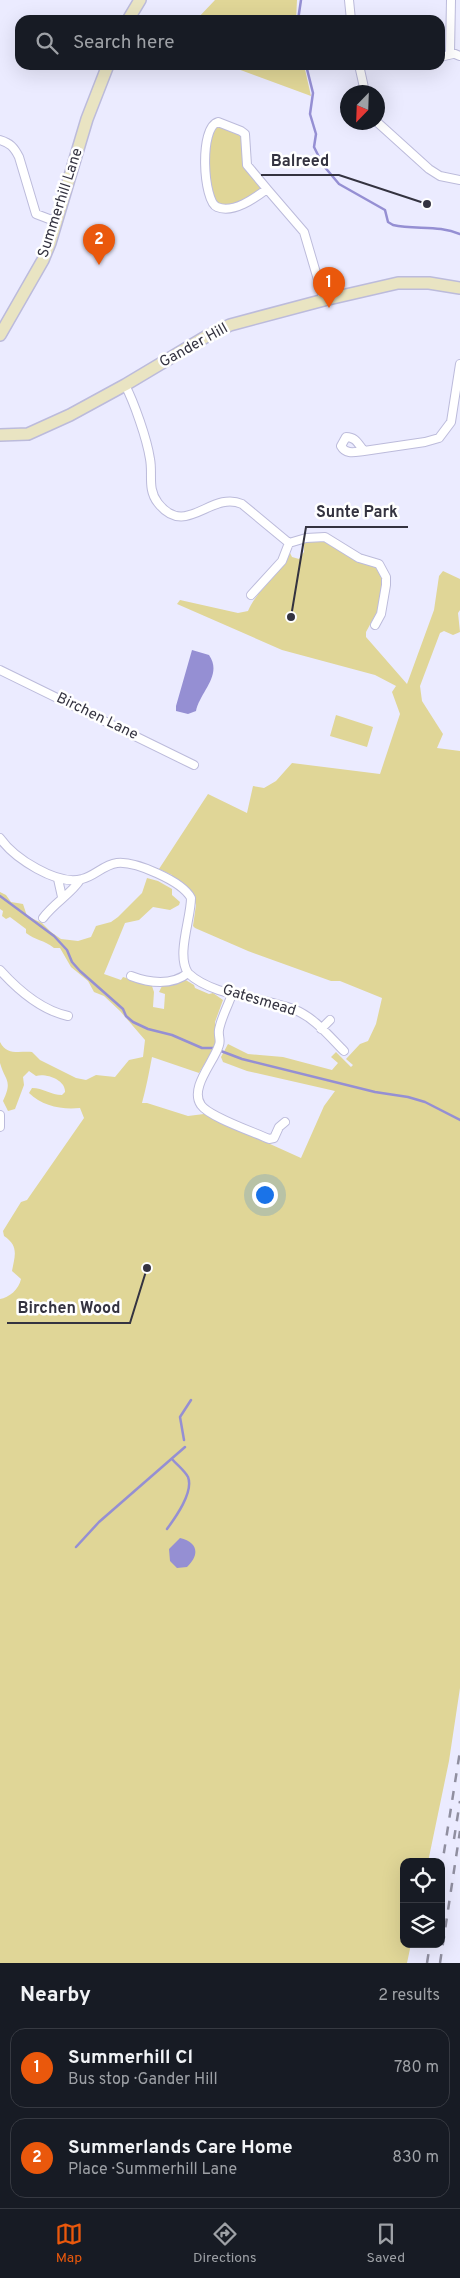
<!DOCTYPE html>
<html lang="en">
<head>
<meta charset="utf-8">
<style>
	:root { --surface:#171b24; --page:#242831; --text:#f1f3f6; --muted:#9ea1a6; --line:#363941; --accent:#ea580c }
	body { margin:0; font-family:Overpass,sans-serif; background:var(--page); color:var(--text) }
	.controls { position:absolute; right:15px; bottom:15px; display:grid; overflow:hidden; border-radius:10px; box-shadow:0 5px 20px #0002 }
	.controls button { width:45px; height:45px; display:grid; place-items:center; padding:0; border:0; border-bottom:1px solid var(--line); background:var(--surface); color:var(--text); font:25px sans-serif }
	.compass { position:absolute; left:340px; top:85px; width:45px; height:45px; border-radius:50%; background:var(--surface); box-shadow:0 5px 20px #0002; rotate:203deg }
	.you { position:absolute; left:264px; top:1194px; width:18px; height:18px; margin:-12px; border:4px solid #fff; border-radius:50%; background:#1a73e8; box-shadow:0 0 0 8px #1a73e833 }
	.badge { display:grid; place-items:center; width:32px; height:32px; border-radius:50%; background:var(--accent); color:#fff; font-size:16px; font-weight:700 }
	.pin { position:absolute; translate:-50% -41px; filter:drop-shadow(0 1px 2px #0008) }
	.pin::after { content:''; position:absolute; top:26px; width:18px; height:15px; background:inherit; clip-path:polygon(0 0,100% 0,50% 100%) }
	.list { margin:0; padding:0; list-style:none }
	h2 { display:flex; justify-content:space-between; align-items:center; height:65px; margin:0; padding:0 20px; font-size:21px }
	h2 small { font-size:16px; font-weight:400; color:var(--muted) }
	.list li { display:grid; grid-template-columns:32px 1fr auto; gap:15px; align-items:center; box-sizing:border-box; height:80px; margin:0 10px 10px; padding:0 10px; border:1px solid var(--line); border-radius:15px }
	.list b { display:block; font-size:19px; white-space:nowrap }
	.list p { margin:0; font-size:16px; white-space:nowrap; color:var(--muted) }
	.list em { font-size:16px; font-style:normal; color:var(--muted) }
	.icon { flex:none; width:28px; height:28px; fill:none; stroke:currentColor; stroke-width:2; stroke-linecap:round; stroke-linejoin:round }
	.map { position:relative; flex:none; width:460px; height:1963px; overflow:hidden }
	.search { position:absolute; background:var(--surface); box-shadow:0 5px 20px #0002; left:15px; right:15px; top:15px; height:55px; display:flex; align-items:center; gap:12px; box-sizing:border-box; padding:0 18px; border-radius:15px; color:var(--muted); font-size:19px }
	.sheet { height:245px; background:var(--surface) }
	nav { display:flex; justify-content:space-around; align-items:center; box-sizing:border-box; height:70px; border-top:1px solid var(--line); background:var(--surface); font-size:14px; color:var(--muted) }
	nav a { display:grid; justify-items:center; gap:2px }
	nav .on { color:var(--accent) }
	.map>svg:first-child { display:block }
	.green { fill:#e0d697 }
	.water { fill:#958fd3 }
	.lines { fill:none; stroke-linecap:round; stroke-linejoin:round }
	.stream { stroke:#958fd3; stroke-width:2.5 }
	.street-casing { stroke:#bcbbdb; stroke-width:10 }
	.secondary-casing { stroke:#bcbbdb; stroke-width:14 }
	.street { stroke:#fff; stroke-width:8 }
	.secondary { stroke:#e9e4c2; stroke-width:11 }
	.rail { stroke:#908fa0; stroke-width:2.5; stroke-dasharray:9 9; stroke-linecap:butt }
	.labels { text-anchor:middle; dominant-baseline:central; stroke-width:5; stroke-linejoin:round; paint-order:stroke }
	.street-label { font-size:15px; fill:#343340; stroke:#fff }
	.leader { fill:none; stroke:#343340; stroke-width:2 }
	.callout-dot { fill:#343340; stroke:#fff; stroke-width:2 }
	.callout-label { font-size:16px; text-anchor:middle; font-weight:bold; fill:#343340; stroke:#fff; stroke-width:5; stroke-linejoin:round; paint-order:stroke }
</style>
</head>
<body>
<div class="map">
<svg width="460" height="1963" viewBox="0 0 460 1963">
	<rect width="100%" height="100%" fill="#ebebff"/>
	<path class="green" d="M 215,0 L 297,0 L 296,20 L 196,20 Z
		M 227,65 L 304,65 L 311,96 Z
		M 219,126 L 242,135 L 245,142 L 243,165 L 260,186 L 261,190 L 246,201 L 225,206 L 218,204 L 212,198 L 206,151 L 213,128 Z
		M 323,540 L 362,563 L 374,565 L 379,569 L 384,582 L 379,608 L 366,632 L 366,637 L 407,684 L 434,610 L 439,576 L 443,571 L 460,579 L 460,610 L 458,613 L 460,632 L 453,635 L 444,631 L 440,633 L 420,686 L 422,701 L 443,734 L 437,748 L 460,751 L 460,1688 L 449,1761 L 428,1862 L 404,1862 L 404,1944 L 411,1944 L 407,1963 L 0,1963 L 0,1299 C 9,1298 19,1289 21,1279 L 12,1271 C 15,1255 19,1246 4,1236 L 3,1231 L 21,1202 L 27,1200 L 84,1118 L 80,1108 C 62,1110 42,1106 29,1093 L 32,1088 C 43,1088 51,1095 62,1095 L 65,1092 C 66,1080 46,1073 36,1076 L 29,1071 L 23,1077 L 24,1085 L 15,1109 L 8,1111 L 3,1101 C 13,1080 5,1081 0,1063 C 0,1057 0,1048 0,1042 C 7,1056 19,1051 32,1052 L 40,1060 L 76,1078 L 86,1080 L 96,1075 L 115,1077 L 129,1060 L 143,1057 L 145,1040 L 120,1011 L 104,996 L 94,992 L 88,981 L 71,967 L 60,948 L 54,948 C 44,940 35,940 26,933 L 26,929 L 10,917 L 6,919 L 2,916 L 3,911 L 0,909 L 0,892 L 6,895 L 11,902 L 23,904 L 27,916 L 42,923 L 51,932 L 61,939 L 78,941 L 91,937 L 96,926 L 111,922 L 118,917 L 142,893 L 147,878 L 158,881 L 172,889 L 172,895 L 180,902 L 179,905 L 170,910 L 153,907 L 139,920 L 125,923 L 104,974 L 121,980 L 123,977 L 152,986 L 154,992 L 153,1007 L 164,1009 L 165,994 L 159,992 L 163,984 L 174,984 L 184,979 L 194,985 L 195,988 L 209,994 L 213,993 L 223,1000 L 215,1022 L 216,1046 L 199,1073 L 152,1057 C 149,1073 146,1088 142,1103 L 147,1103 L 188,1116 L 204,1114 L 301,1158 L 324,1106 L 335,1091 L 247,1071 L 223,1062 L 221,1057 L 228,1044 L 248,1054 L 283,1057 L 332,1070 L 338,1063 L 331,1057 L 336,1052 L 351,1067 L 353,1065 L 346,1059 L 360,1044 L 368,1041 L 376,1024 L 382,998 L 340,981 L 331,981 L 248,951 L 195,928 L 193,926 L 196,905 L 191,890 L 171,877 L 172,875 L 159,869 L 208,794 L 247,813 L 253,786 L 264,788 L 276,781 L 292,763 L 380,774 L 400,714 L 392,692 L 396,686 L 398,687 L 375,675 L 282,650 L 177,604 L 180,600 L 238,613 L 248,611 C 257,589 281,575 290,553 L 292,557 L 299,559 L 304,552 L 304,542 Z
		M 336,715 L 373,727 L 367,747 L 330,736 Z"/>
	<path class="water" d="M 192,650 L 209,655 C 223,675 200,692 196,711 L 188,714 L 176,711 L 176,706 Z
		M 180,1538 C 198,1542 200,1555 187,1567 L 177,1568 L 170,1561 L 169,1549 Z"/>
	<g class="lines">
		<path class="stream" d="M 298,20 L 301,0
			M 306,65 L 313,93 L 310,114 L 316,134 L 314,147 L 323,165 L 339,184 L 385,210 L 388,222 L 393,225 C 415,230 439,225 460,234
			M 0,896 L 54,936 L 67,950 L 72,962 L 80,971 L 123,1009 L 126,1016 L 133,1022 L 148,1029 L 172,1035 L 202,1048 L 213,1048 L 242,1059 L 375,1092 L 408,1097 L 425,1102 L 460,1120
			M 184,1440 L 180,1417 L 191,1400
			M 167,1529 C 175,1518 194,1492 188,1477 C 184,1470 177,1465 172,1459
			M 76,1547 L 99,1522 L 185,1447"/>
		<defs>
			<path id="street" d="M 349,0 L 351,20
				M 451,0 L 450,52 L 460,56
				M 440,57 L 453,54
				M 359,65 L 365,92
				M 218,122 L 241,131 L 245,134 L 247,165 L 267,189 C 255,198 233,214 217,207 C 203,201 199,127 218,122 Z
				M 377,122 L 429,169 L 440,176 L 460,180
				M 0,140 C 10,143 14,147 19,157 L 36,214 L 57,222
				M 267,189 L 304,232 L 324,300
				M 125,385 C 134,402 147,439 150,459 C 153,474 147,489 158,503 C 186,539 211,490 242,504 L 289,543
				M 346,437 C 356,437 358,444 364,451 C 355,452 346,455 341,446 Z
				M 364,451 L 425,442 L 439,438 L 451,422 L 460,364
				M 251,595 L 282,561 L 289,543 L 306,538 L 325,537 L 359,558 L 379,564 L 386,577 L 386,585 L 381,614 L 375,625
				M 0,670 L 194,765
				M 0,838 C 14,858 57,886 82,879 C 95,876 103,865 117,863 C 135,861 182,881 191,898 C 191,919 176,955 188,973 C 213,997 263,997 293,1009 C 314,1017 329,1036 344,1051
				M 58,879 L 62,897
				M 43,918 C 54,903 72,893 80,880
				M 0,970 C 18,990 41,1010 68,1016
				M 131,976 C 149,983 172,986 188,973
				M 232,994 C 228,1006 221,1018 219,1030 C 218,1036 221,1040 219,1045 C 214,1062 189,1088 201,1105 C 209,1117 254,1132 269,1139 L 274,1138 L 279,1127 L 285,1122
				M 321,1029 L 330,1020
				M 0,1115 L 0,1127"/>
			<path id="secondary" d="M 128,20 L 140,0
				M 0,335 L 43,260 L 50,243 L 87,119 L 108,65
				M 0,435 L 28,434 L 70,415 L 125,385 L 207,336 L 230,325 L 324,300 L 398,283 L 429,283 L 460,288"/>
		</defs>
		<use href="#street" class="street-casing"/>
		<use href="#secondary" class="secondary-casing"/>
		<use href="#street" class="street"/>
		<use href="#secondary" class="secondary"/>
		<path class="rail" d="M 454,1839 L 460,1801
			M 441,1871 L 460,1751
			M 427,1963 L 430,1944
			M 440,1963 L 460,1831"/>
	</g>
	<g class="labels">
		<g class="street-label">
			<text transform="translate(61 203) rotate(-72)">Summerhill Lane</text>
			<text transform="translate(194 346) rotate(-29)">Gander Hill</text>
			<text transform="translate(97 717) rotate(26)">Birchen Lane</text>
			<text transform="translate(259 1001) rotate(17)">Gatesmead</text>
		</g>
	</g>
	<path class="leader" d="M427 204L339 175H261M291 617L306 527H408M147 1268L130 1323H7"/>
	<g class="callout-dot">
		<circle cx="427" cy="204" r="5"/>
		<circle cx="291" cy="617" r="5"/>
		<circle cx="147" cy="1268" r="5"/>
	</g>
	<g class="callout-label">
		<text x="300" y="166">Balreed</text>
		<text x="357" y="517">Sunte Park</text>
		<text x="69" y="1313">Birchen Wood</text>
	</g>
</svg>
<div class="controls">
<button><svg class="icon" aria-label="locate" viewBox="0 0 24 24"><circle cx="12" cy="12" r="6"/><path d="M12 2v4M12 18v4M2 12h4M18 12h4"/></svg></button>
<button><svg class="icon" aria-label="layers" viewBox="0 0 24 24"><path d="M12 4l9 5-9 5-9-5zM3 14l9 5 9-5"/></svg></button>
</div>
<svg class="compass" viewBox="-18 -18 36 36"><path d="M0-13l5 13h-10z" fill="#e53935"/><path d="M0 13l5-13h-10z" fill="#9ea1a6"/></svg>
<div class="you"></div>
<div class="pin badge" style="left:329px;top:308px">1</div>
<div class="pin badge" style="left:99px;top:265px">2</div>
<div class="search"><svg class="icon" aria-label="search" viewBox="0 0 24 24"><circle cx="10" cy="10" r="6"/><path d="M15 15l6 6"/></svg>Search here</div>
</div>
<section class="sheet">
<h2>Nearby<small>2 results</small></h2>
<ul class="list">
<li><span class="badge">1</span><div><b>Summerhill Cl</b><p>Bus stop · Gander Hill</p></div><em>780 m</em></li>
<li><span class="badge">2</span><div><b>Summerlands Care Home</b><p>Place · Summerhill Lane</p></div><em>830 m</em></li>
</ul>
</section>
<nav>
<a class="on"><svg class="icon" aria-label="map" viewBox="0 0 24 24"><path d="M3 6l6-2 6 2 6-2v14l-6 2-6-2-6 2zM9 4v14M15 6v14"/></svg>Map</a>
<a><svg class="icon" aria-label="directions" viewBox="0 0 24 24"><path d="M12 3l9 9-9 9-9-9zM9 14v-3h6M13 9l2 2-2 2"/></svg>Directions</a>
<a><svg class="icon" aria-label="saved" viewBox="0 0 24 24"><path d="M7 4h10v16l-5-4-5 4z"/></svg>Saved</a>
</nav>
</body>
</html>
